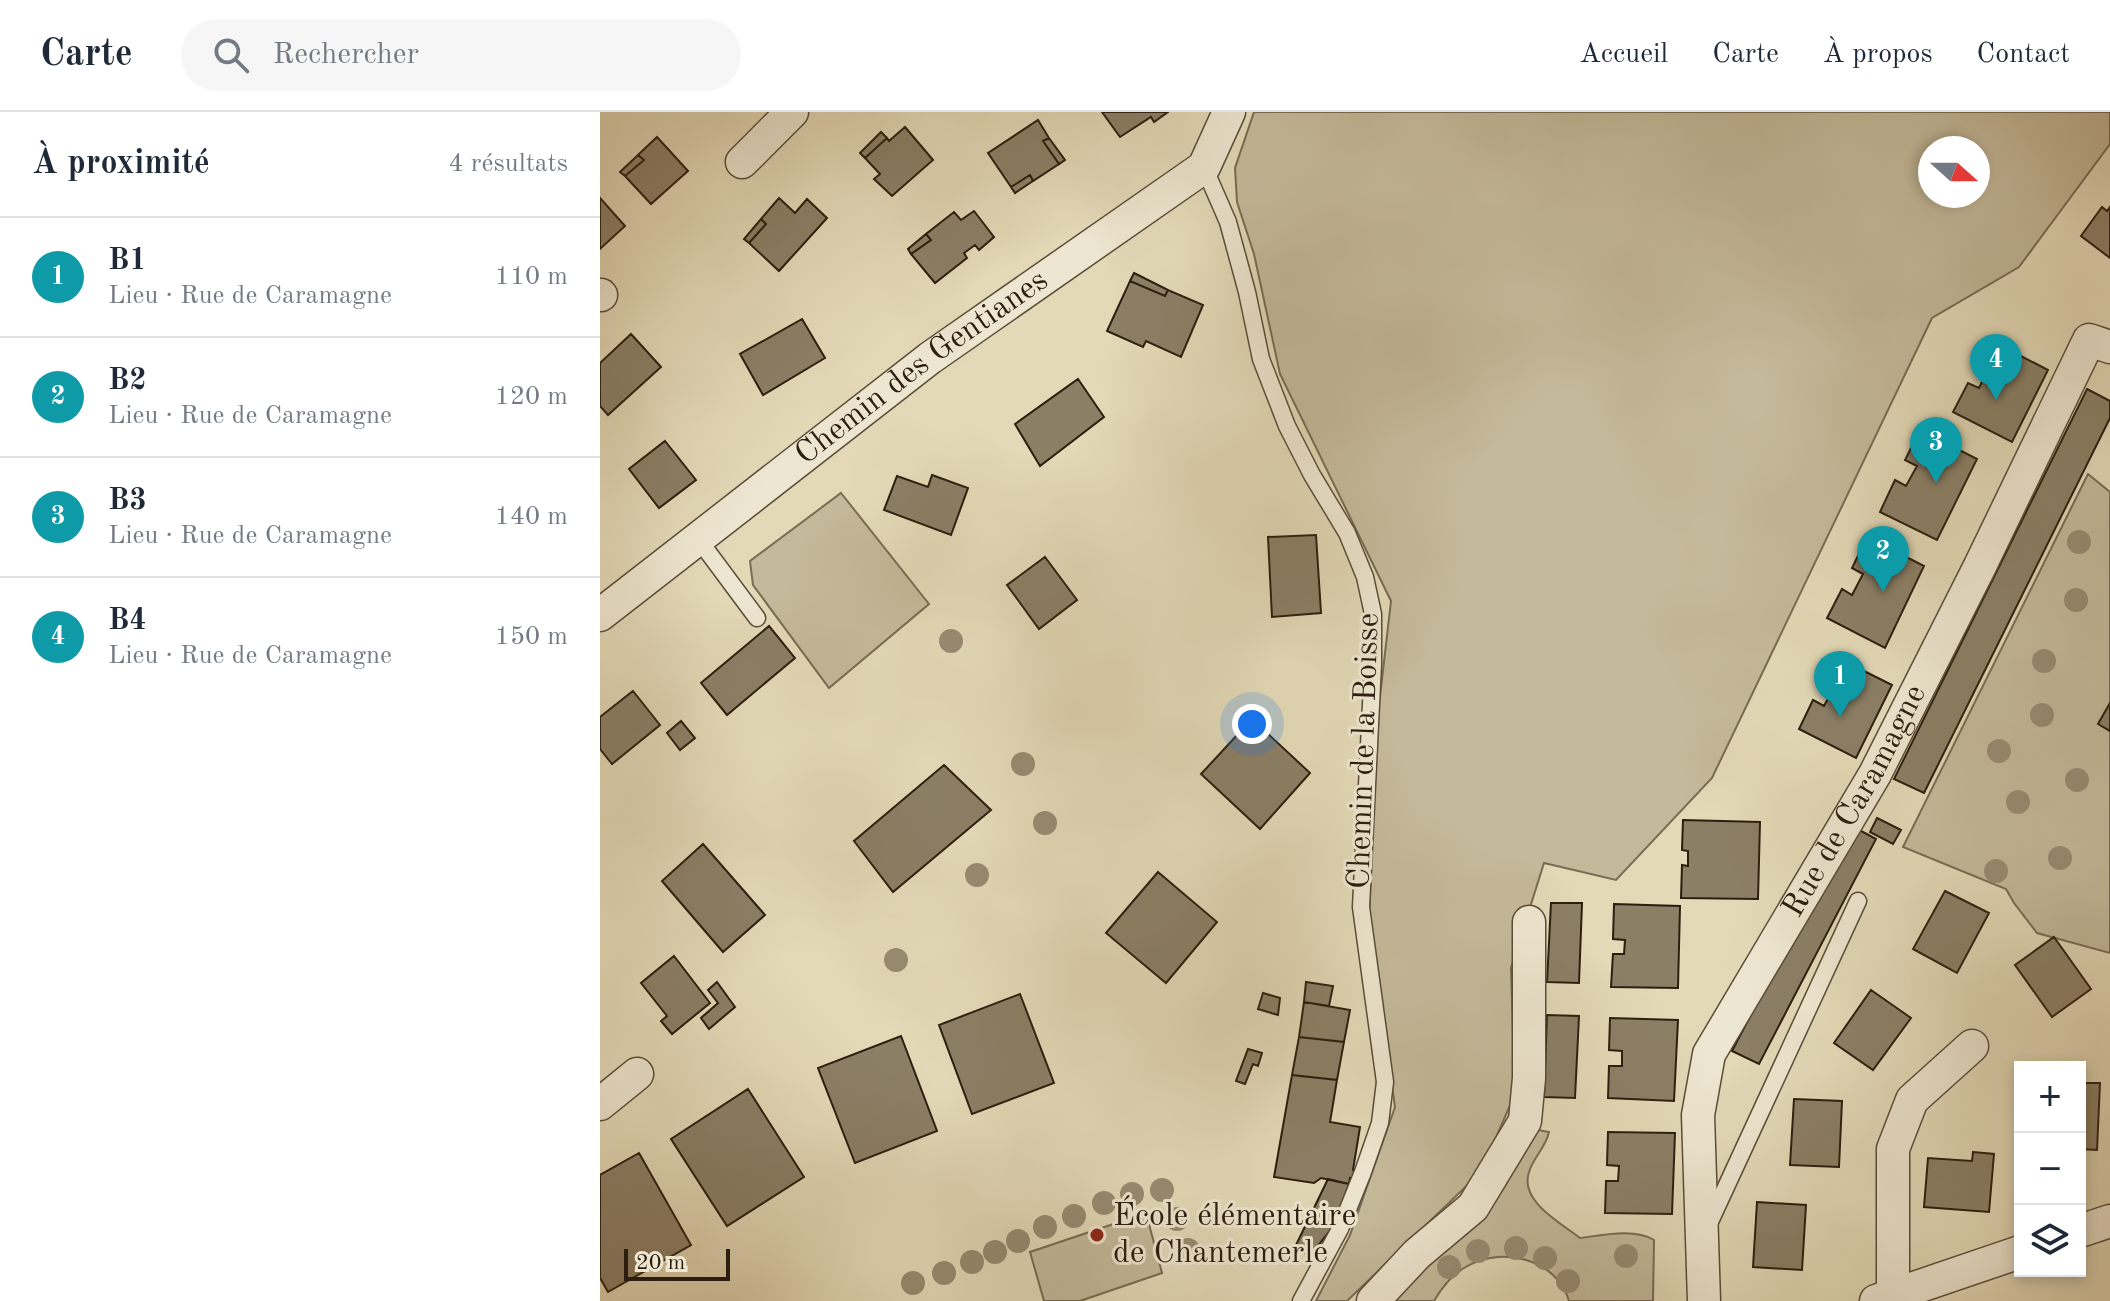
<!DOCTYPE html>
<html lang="fr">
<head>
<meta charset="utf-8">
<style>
	:root { --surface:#fff; --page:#f6f6f7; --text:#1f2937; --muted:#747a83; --line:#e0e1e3; --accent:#0b8043 }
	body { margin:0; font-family:"Old Standard TT",serif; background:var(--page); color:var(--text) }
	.controls { position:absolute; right:24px; bottom:24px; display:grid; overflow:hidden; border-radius:0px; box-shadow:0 4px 12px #0003 }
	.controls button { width:72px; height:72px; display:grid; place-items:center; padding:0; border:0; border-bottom:2px solid var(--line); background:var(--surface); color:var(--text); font:40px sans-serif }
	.compass { position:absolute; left:1318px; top:24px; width:72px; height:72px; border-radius:50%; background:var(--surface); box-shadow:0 4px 12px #0003; rotate:111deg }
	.scale { position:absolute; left:24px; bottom:20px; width:106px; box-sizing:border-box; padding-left:8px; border:4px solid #2c1e0f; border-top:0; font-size:22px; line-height:28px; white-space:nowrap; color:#2c1e0f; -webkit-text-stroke:6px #ede6d0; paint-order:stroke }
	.you { position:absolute; left:652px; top:612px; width:28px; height:28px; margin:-20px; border:6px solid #fff; border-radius:50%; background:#1a73e8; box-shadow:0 0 0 12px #1a73e833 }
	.badge { display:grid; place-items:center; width:52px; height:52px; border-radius:50%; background:var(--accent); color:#fff; font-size:26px; font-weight:700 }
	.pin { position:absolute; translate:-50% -66px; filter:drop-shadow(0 2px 4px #0008) }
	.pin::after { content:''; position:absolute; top:42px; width:28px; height:24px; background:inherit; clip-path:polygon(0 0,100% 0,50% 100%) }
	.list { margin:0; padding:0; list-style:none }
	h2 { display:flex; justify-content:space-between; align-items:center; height:104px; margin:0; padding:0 32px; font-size:34px }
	h2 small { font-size:26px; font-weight:400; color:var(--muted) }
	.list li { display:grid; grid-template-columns:52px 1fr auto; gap:24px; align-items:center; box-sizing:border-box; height:120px; padding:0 32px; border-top:2px solid var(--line) }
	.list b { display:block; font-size:30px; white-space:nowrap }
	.list p { margin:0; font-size:26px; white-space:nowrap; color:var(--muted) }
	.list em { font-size:26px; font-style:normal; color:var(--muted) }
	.icon { flex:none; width:44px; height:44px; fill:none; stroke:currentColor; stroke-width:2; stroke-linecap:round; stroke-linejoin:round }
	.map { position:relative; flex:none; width:1510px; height:1189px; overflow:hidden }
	header { display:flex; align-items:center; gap:48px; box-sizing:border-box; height:112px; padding:0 40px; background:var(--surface); border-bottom:2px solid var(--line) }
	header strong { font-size:38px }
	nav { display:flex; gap:44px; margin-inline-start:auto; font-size:28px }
	.search { width:560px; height:72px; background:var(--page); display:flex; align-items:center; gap:20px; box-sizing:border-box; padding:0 28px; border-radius:44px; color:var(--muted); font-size:30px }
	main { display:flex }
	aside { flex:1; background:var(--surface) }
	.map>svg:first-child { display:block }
	.green { fill:#c4b99a; stroke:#786c54; stroke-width:2; fill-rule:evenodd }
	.building { fill:#8b7f66; stroke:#2c1e0f; stroke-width:2 }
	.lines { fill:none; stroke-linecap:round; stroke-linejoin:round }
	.service-casing { stroke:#5a4d39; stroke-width:19 }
	.minor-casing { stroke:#5a4d39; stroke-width:35 }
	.service { stroke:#ede6d0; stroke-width:16 }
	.minor { stroke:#ede6d0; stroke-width:32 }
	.tree { fill:#988b72 }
	.poi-dot { fill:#8f2418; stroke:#ede6d0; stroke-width:3 }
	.labels { text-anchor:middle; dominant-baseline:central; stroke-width:6; stroke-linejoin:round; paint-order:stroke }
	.street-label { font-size:32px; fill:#2c1e0f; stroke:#ede6d0 }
	.poi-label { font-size:32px; fill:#2c1e0f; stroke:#ede6d0; text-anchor:start }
</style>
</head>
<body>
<header>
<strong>Carte</strong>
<div class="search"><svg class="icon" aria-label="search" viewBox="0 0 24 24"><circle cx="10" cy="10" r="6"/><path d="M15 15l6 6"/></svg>Rechercher</div>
<nav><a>Accueil</a><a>Carte</a><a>À propos</a><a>Contact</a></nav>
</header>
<main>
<aside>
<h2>À proximité<small>4 résultats</small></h2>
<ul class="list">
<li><span class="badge" style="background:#0f9aa8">1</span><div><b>B1</b><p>Lieu · Rue de Caramagne</p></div><em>110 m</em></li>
<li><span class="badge" style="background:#0f9aa8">2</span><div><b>B2</b><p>Lieu · Rue de Caramagne</p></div><em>120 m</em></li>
<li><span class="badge" style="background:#0f9aa8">3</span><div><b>B3</b><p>Lieu · Rue de Caramagne</p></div><em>140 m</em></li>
<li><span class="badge" style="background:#0f9aa8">4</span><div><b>B4</b><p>Lieu · Rue de Caramagne</p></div><em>150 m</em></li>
</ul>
</aside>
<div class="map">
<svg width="1510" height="1189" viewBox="0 0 1510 1189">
	<rect width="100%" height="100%" fill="#e3d9b7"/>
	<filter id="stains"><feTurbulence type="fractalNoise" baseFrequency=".0025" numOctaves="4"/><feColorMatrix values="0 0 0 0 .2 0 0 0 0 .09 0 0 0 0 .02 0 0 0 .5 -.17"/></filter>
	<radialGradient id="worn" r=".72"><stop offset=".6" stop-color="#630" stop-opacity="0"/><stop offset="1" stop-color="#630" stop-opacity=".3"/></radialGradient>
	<path class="green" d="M 654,0 L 1510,0 L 1510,32 L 1419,155 L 1332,206 L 1112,666 L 1016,768 L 944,751 L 911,856 L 915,982 L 881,1060 L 747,1189 L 716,1189 L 750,1123 L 795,995 L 769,812 L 776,619 L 791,489 L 680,262 L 654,142 L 637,90 L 635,56 ZM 1330,36 L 1378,36 L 1378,84 L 1330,84 Z
		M 1488,362 L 1510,380 L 1510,841 L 1437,821 L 1414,791 L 1406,777 L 1303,735 Z
		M 241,381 L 329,492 L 229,576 L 153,473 L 150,449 Z
		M 938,1018 L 949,1020 C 946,1035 933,1046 929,1060 C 919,1089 961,1111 980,1126 C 1003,1123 1035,1116 1054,1128 L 1053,1189 L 969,1189 C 957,1146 899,1133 864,1156 C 852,1163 841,1177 834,1189 L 796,1189 L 800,1178 Z
		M 546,1101 L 562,1161 L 480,1189 L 444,1189 L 430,1140 Z"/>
	<path class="building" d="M 502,0 L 568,0 L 554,10 L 551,5 L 520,25 Z
		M 438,8 L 449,26 L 443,29 L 459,52 L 433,69 L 430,63 L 411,75 L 388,41 Z
		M 305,15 L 333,48 L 292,84 L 274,67 L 280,62 L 265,46 L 287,26 L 289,29 Z
		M 281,20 L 287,26 L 265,46 L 260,41 Z
		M 57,25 L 88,59 L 51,92 L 25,64 L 44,48 L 38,43 Z
		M 449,26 L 465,48 L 459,52 L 443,29 Z
		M 38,43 L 44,48 L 25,64 L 20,60 Z
		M 430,63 L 433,69 L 415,81 L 411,75 Z
		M 0,86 L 25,114 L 0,137 Z
		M 179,86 L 195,101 L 207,87 L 227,106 L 179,159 L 149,131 L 166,112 L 161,107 Z
		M 1502,95 L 1507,99 L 1510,95 L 1510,146 L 1481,124 Z
		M 374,99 L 394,125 L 379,138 L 375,133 L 364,141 L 367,146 L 335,171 L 311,142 L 331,128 L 326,122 L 354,100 L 361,108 Z
		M 161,107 L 166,112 L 149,131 L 144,127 Z
		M 326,122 L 331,128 L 311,142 L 308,137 Z
		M 534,161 L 568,178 L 565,184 L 530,169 Z
		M 530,169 L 565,184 L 568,178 L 603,193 L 581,245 L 546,229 L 543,235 L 507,219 Z
		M 202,207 L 225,246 L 163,283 L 140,242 Z
		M 31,222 L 61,255 L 8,303 L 0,294 L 0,251 Z
		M 1390,228 L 1448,258 L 1412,330 L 1353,300 L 1368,271 L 1379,276 L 1386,262 L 1375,256 Z
		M 478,267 L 504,305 L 440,354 L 415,312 Z
		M 1487,277 L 1510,289 L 1510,306 L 1324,681 L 1294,667 Z
		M 1320,318 L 1377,347 L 1337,428 L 1280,400 L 1295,368 L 1306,374 L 1317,354 L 1305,348 Z
		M 65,329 L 96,368 L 59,396 L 29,357 Z
		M 332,363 L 368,376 L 351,423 L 284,398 L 297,364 L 328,375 Z
		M 716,423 L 721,501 L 672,505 L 668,425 Z
		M 1267,425 L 1324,454 L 1285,536 L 1227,506 L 1242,477 L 1252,483 L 1263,462 L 1252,456 Z
		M 445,445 L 477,488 L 439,517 L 407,473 Z
		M 169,514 L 195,546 L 127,603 L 101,571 Z
		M 1234,544 L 1292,573 L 1256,646 L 1199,617 L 1213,588 L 1224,594 L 1231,581 L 1219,575 Z
		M 33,579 L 60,613 L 12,652 L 0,637 L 0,605 Z
		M 1510,591 L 1510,619 L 1498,612 Z
		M 652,607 L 710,661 L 660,717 L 601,662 Z
		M 81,609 L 95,626 L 80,638 L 67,621 Z
		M 344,653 L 391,698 L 293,780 L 254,729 Z
		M 1277,706 L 1301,718 L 1293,732 L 1270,720 Z
		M 1083,708 L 1160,710 L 1158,787 L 1081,786 L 1082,753 L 1088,754 L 1088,739 L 1082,738 Z
		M 1250,713 L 1276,727 L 1159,952 L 1132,939 Z
		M 103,732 L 165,803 L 123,840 L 62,769 Z
		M 558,760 L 617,810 L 566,871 L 506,821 Z
		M 1345,779 L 1389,801 L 1357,861 L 1313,837 Z
		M 951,791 L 982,791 L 979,871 L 947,870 Z
		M 1014,792 L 1080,794 L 1078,876 L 1011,875 L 1013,842 L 1024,842 L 1025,828 L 1013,827 Z
		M 1454,825 L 1491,877 L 1452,905 L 1415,853 Z
		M 74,844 L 110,891 L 72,922 L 61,909 L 67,904 L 41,871 Z
		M 117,870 L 135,895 L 109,917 L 101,906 L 118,891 L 108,878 Z
		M 706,870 L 733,874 L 729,894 L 704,890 Z
		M 1271,878 L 1311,906 L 1273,958 L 1234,931 Z
		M 663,881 L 680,886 L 678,903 L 658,897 Z
		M 420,882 L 454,971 L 372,1002 L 339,913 Z
		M 704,890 L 750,898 L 744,930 L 699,925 Z
		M 947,903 L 979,904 L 975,986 L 944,985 Z
		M 1010,906 L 1078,908 L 1074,989 L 1008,986 L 1009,954 L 1022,954 L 1022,939 L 1009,938 Z
		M 301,924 L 337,1019 L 255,1051 L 218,956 Z
		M 699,925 L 744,930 L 737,968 L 692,963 Z
		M 648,937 L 662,941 L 658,954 L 653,952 L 645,972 L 636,969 Z
		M 692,963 L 737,968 L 730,1010 L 760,1015 L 753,1058 L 756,1059 L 755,1067 L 750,1066 L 749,1072 L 721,1066 L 714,1071 L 674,1065 Z
		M 1480,971 L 1500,971 L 1497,1038 L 1480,1037 Z
		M 148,977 L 204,1065 L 127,1114 L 71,1027 Z
		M 1194,987 L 1242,989 L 1239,1055 L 1190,1053 Z
		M 1008,1020 L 1075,1021 L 1072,1102 L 1005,1101 L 1006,1069 L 1018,1069 L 1019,1054 L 1007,1053 Z
		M 1373,1040 L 1394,1042 L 1389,1100 L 1324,1095 L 1328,1046 L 1372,1049 Z
		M 39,1041 L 91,1133 L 8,1180 L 0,1166 L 0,1063 Z
		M 728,1067 L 749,1072 L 735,1112 L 709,1145 L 696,1133 Z
		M 1157,1090 L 1206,1093 L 1202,1158 L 1153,1155 Z"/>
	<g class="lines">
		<defs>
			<path id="service" d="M 604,55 L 628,110 L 647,180 L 661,247 L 687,314 L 712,363 L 747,421 L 765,465 L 773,502 L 773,552 L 761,795 L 785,970 L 780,1011 L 763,1060 L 740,1117 L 701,1189
				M 99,428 L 157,506
				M 1108,1114 L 1258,789"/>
			<g id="minor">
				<path d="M 142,50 L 192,0"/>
				<path d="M 0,183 L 1,183"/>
				<path id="s1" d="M 0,503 L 330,246 L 604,55 L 629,0"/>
				<path d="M 0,992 L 37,962"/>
				<path d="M 1480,1119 L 1510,1109"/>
				<path d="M 1293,1183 L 1293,1037 L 1312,988 L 1372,934"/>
				<path d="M 773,1189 L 817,1142 L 873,1095 L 925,1009 L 929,966 L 929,810"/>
				<path id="s2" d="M 1104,1189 L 1098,1003 L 1109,942 L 1275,662 L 1380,454 L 1489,228 L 1510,235"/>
				<path d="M 1276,1189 L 1420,1140"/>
			</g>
		</defs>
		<use href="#service" class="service-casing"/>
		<use href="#minor" class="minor-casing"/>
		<use href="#service" class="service"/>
		<use href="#minor" class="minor"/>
	</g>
	<g class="tree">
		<circle cx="1479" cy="430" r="12"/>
		<circle cx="1476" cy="488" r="12"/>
		<circle cx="351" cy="529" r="12"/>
		<circle cx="1444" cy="549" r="12"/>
		<circle cx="1442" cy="603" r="12"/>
		<circle cx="1399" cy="639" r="12"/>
		<circle cx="423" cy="652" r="12"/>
		<circle cx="1477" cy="668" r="12"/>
		<circle cx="1418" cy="690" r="12"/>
		<circle cx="445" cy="711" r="12"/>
		<circle cx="1460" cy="746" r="12"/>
		<circle cx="1396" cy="759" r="12"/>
		<circle cx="377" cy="763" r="12"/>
		<circle cx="296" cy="848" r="12"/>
		<circle cx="562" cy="1078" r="12"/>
		<circle cx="532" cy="1082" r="12"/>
		<circle cx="504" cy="1091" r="12"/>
		<circle cx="474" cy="1104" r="12"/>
		<circle cx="577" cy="1107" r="12"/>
		<circle cx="445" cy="1115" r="12"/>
		<circle cx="418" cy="1129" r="12"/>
		<circle cx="916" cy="1136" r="12"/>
		<circle cx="588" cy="1138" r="12"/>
		<circle cx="878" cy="1139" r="12"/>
		<circle cx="395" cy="1140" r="12"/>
		<circle cx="1026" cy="1144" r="12"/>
		<circle cx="945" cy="1146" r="12"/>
		<circle cx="372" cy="1150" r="12"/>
		<circle cx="849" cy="1155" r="12"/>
		<circle cx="344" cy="1161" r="12"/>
		<circle cx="968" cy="1169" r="12"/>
		<circle cx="313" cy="1171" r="12"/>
	</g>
	<circle class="poi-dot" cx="497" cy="1123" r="8"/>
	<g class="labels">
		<g class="street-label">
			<text stroke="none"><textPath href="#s1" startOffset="406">Chemin des Gentianes</textPath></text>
			<text transform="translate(765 639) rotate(-88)">Chemin de la Boisse</text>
			<text stroke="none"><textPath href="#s2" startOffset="540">Rue de Caramagne</textPath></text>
		</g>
		<g class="poi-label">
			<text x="513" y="1105">École élémentaire<tspan x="513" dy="37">de Chantemerle</tspan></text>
		</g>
	</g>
	<rect width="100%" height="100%" filter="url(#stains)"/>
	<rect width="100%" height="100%" fill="url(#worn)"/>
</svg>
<div class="controls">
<button>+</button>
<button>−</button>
<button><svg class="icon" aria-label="layers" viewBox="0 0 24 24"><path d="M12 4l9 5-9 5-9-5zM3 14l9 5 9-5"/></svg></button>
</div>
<svg class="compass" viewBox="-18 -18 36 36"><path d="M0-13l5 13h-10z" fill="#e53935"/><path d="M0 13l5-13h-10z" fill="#747a83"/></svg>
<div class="scale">20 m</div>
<div class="you"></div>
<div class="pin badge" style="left:1240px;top:605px;background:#0f9aa8">1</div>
<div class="pin badge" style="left:1283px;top:480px;background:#0f9aa8">2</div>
<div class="pin badge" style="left:1336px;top:371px;background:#0f9aa8">3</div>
<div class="pin badge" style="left:1396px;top:288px;background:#0f9aa8">4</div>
</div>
</main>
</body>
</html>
